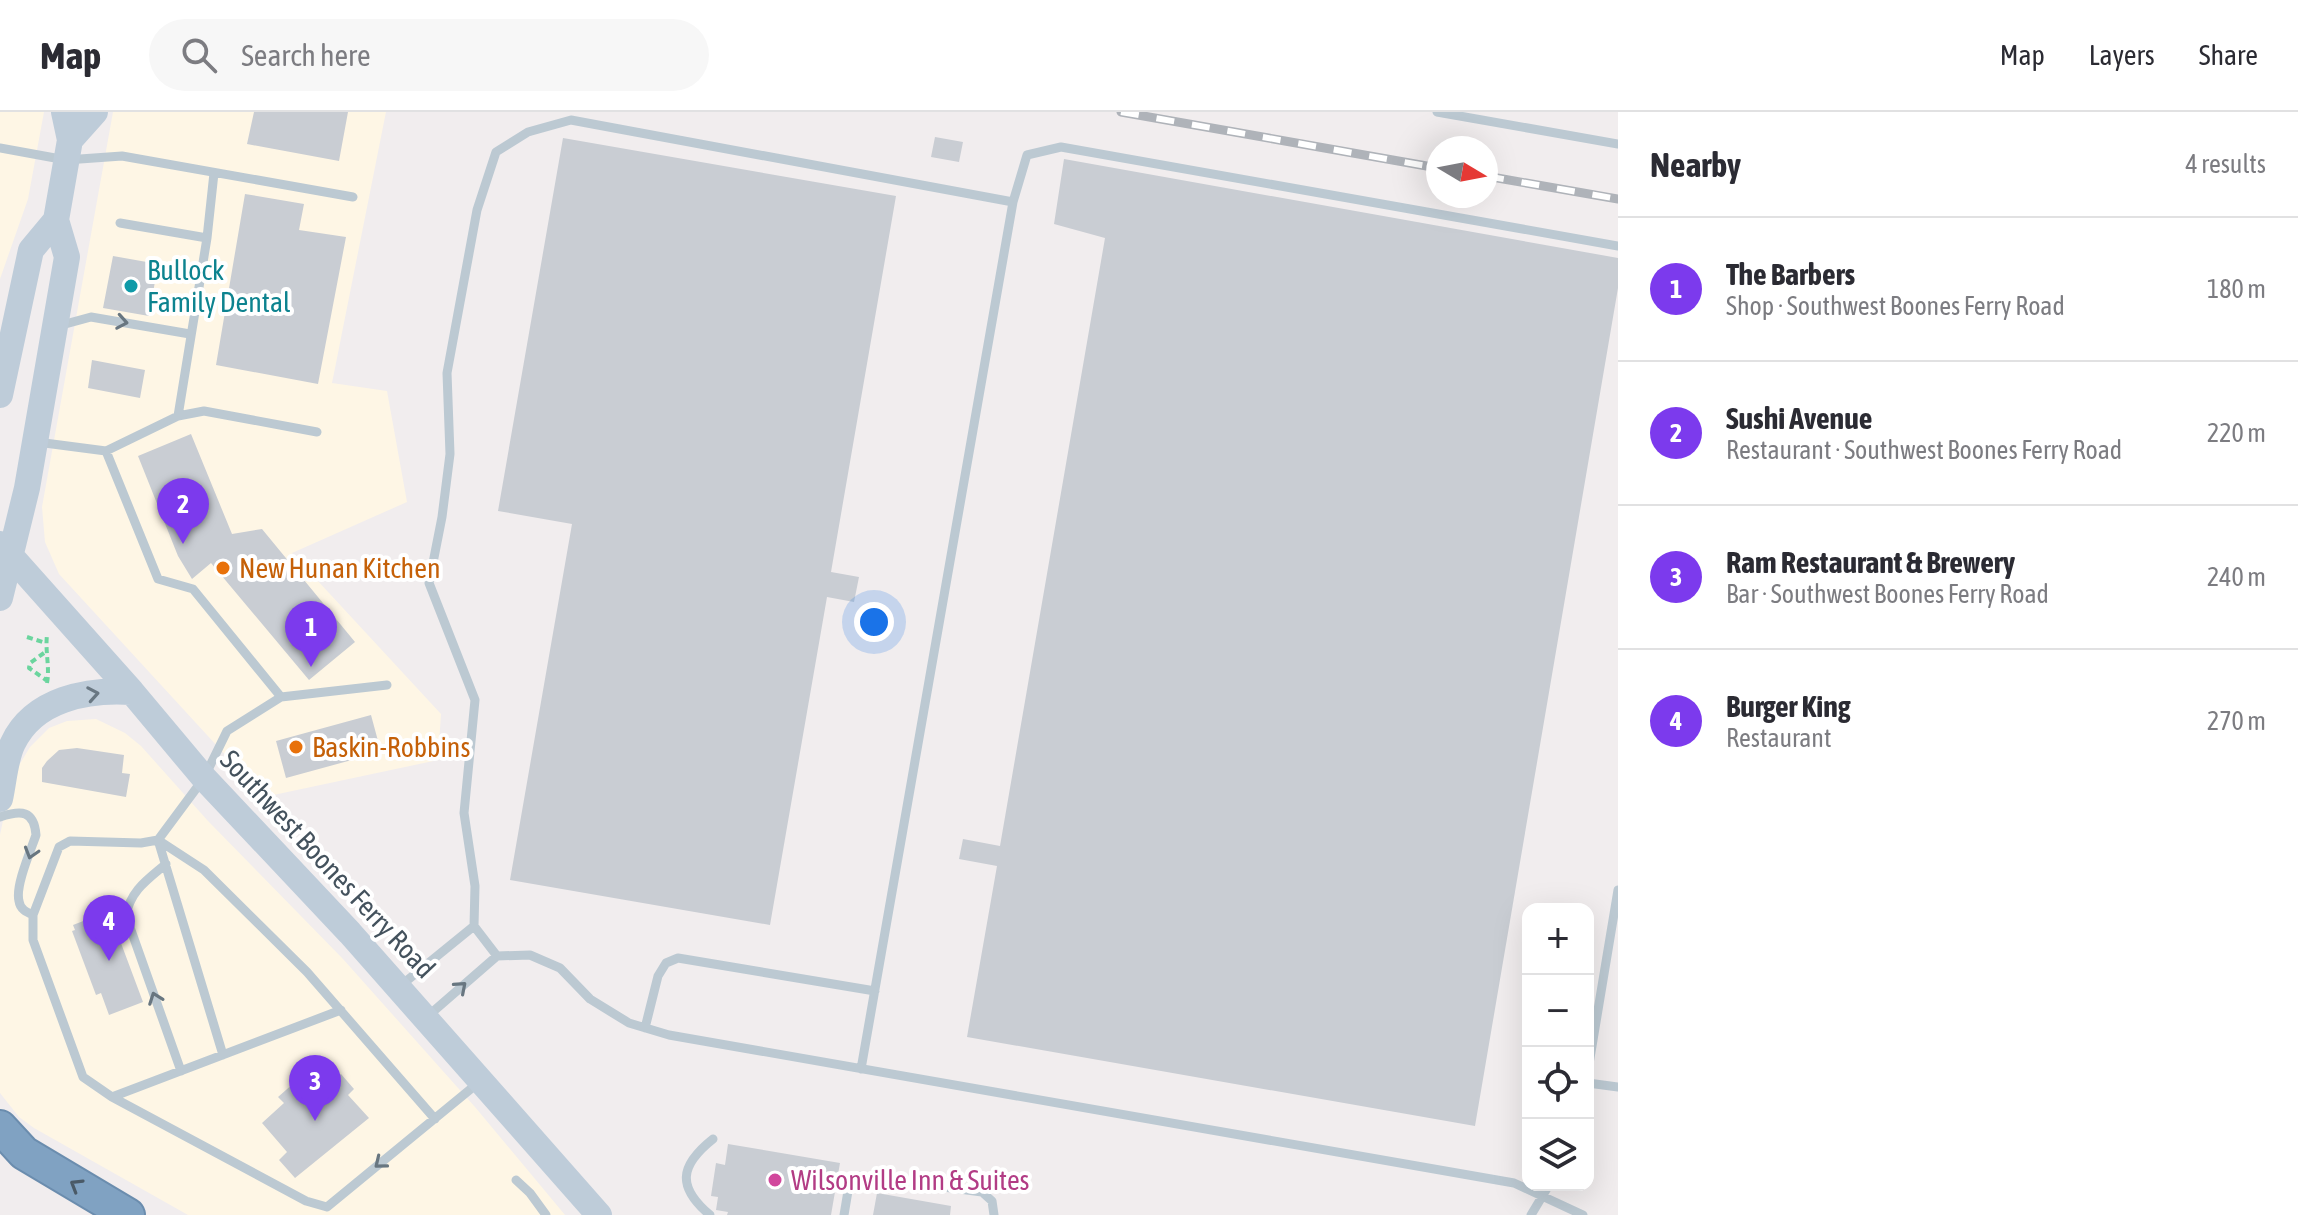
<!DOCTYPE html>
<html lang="en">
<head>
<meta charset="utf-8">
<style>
	:root { --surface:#fff; --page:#f7f7f7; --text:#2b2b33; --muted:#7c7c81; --line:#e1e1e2; --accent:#7c3aed }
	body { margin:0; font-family:"Asap Condensed",sans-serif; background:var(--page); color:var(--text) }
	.controls { position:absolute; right:24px; bottom:24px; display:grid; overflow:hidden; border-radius:16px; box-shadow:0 8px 32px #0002 }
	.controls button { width:72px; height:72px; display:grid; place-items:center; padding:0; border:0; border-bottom:2px solid var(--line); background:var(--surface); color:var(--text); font:40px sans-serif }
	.compass { position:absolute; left:1426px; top:24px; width:72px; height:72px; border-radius:50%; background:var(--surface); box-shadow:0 8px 32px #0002; rotate:100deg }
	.you { position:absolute; left:874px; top:510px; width:28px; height:28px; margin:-20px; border:6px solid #fff; border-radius:50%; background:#1a73e8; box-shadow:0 0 0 12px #1a73e833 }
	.badge { display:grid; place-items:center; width:52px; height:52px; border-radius:50%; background:var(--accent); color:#fff; font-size:26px; font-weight:700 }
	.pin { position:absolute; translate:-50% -66px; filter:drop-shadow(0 2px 4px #0008) }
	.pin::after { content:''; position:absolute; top:42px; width:28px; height:24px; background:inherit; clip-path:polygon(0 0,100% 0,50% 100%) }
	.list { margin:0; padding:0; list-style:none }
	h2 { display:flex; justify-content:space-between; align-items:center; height:104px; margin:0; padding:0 32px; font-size:34px }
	h2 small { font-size:26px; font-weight:400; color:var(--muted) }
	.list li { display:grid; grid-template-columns:52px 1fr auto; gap:24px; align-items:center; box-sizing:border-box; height:144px; padding:0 32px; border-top:2px solid var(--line) }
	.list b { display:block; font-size:30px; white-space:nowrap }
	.list p { margin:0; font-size:26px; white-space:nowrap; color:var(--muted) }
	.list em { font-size:26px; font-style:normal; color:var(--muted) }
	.icon { flex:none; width:44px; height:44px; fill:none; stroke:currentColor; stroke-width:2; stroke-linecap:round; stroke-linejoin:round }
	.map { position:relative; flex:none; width:1618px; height:1103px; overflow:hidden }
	header { display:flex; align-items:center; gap:48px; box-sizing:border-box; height:112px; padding:0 40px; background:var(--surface); border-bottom:2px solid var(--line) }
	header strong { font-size:38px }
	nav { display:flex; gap:44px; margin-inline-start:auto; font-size:28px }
	.search { width:560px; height:72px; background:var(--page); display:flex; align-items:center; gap:20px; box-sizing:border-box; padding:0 28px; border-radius:44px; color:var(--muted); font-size:30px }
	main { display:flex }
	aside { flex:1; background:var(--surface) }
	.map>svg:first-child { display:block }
	.commercial { fill:#fef6e5 }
	.building { fill:#c9cdd3 }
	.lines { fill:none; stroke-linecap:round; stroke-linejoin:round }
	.highway-casing { stroke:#6b8dae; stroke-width:36 }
	.path { stroke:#6bd59e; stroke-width:4; stroke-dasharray:6 4; stroke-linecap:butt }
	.lane { stroke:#bcc9d2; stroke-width:9 }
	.secondary { stroke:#beccd9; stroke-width:26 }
	.highway { stroke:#80a2c2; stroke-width:32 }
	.rail-casing { stroke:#afb3b9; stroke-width:9 }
	.rail { stroke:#fff; stroke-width:6; stroke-dasharray:18; stroke-linecap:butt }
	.oneway { stroke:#687680 }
	.oneway2 { stroke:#697782 }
	.oneway3 { stroke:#4a5a67 }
	.culture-dot { fill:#0f9aa8; stroke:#fff; stroke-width:3 }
	.food-dot { fill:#e8710a; stroke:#fff; stroke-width:3 }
	.hotel-dot { fill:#d1479c; stroke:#fff; stroke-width:3 }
	.labels { text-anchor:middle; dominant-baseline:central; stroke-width:8; stroke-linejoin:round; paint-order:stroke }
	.culture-label { font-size:28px; fill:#0d838f; stroke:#fff; text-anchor:start }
	.food-label { font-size:28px; fill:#c56008; stroke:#fff; text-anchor:start }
	.street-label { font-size:28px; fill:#44525d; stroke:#fff }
	.hotel-label { font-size:28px; fill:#b23c85; stroke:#fff; text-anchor:start }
</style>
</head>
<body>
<header>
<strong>Map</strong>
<div class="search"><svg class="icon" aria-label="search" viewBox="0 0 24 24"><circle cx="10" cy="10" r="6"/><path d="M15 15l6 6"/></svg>Search here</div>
<nav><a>Map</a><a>Layers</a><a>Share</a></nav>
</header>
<main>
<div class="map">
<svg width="1618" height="1103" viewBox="0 0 1618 1103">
	<rect width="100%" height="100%" fill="#f1edee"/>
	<path class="commercial" d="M 0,0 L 44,0 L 28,87 L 0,167 Z
		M 113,0 L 386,0 L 332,271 L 387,279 L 407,390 L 292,441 L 441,602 L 438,648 L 264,685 L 59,462 L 45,430 L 42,395 Z
		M 96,607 L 125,621 L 141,634 L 208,709 L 343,847 L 475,995 L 565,1103 L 188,1103 L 34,1016 L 19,1005 L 0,981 L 0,723 L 12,665 L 30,635 L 49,616 L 67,609 Z"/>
	<path class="building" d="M 254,0 L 348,0 L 339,49 L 247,32 Z
		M 935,25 L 963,30 L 959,50 L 931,45 Z
		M 563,26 L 896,84 L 831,460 L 859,465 L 854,490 L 827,485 L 770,813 L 510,768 L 572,412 L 498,399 Z
		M 1064,47 L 1618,146 L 1618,176 L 1475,1014 L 967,925 L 997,754 L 959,747 L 963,727 L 1000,734 L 1105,126 L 1054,112 Z
		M 245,82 L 304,92 L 299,118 L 346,125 L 318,272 L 216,253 Z
		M 113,144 L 158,152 L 149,204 L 103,196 Z
		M 92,248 L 145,258 L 140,286 L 88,276 Z
		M 191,322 L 232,422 L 262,417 L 355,530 L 309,568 L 211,451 L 192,467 L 178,444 L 138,344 Z
		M 371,603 L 381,640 L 286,666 L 276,629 Z
		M 77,636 L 124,643 L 122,661 L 130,662 L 126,685 L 42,670 L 42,656 L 47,649 L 59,638 Z
		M 109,799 L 143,890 L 109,903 L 101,881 L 96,883 L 72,819 L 75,818 L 73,813 Z
		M 319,949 L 334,967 L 341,962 L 354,977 L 348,983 L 369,1006 L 295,1066 L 279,1048 L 287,1040 L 262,1011 L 284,991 L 278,985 Z
		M 728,1032 L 840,1051 L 831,1103 L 727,1103 L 728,1100 L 716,1098 L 718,1085 L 711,1084 L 716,1051 L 725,1053 Z
		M 877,1081 L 951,1094 L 950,1103 L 873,1103 Z"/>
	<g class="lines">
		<defs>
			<path id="highway" d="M 0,1015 L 24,1041 L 128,1103"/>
		</defs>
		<use href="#highway" class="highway-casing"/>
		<path class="path" d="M 27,525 L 46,531
			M 44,541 L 30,551 L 29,556 L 46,568
			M 47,571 C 50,555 45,540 47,523"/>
		<path class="lane" d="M 1437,0 L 1618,32
			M 0,36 L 66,48 L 122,44 L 353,85
			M 120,111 L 207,126
			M 58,214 L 91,205 L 190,222
			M 178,304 L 204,299 L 317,320
			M 37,330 L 106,339 L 178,304 L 207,126 L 214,61
			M 106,339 L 158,467 L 193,477 L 281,585
			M 387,573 L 281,585 L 227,619 L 204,666 L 158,728 L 141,731 L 70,729 L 59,735 L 33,803 L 33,828 L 83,965 L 112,985 L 306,1089 L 327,1095 L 478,971
			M 0,705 C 21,698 34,698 36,723 C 31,738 15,774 19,789 C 20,797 26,800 33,803
			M 166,752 C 147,768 130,779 126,804 L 181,959
			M 497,844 L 474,814 L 475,774 L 464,701 L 475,588 L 429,471 L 442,405 L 450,342 L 447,261 L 477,98 L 496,40 L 528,20 L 571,8 L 1013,90
			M 399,875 L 474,814
			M 428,904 L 497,844 L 530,843 L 560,856 L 590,887 L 629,911 L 669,923 L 1514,1071 L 1583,1103
			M 645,916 L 658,864 L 666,851 L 678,846 L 875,879
			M 223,943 L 158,728 L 204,758 L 307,860 L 435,1007
			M 861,957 L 1013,90 L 1027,43 L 1061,35 L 1618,134
			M 1588,958 L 1618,778
			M 1588,971 L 1618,975
			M 112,985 L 341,898
			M 516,1068 L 530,1081 L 546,1103
			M 710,1103 C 677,1075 679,1054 713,1027
			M 844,1103 L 849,1073 L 860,1064 L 982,1080 L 992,1089 L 994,1103
			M 1531,1103 L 1549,1073"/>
		<path class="secondary" d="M 70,28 L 95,0
			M 0,283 L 31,138 L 56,108
			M 0,432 L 132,580 L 204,666 L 350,821 L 599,1103
			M 0,486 L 27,376 L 67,145 L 56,108 L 70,28 L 64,0
			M 0,687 C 4,669 5,647 13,631 C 34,587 87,577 132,580"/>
		<use href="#highway" class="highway"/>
		<defs>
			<path id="rail" d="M 1121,0 L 1438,56
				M 1486,64 L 1618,87"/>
		</defs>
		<use href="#rail" class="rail-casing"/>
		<use href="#rail" class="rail"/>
	</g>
	<defs><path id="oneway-chevron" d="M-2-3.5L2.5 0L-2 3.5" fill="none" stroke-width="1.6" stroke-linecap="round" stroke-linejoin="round" transform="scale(2)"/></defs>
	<g class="oneway">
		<use href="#oneway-chevron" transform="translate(122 210) rotate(10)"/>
		<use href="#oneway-chevron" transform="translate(31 741) rotate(107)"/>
		<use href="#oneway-chevron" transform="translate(461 875) rotate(-41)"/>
		<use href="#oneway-chevron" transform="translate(155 886) rotate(-110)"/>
		<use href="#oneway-chevron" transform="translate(380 1051) rotate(141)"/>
	</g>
	<use class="oneway2" href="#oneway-chevron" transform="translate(93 582) rotate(-10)"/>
	<use class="oneway3" href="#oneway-chevron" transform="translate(76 1073) rotate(-149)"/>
	<circle class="culture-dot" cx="131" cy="174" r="8"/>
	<g class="food-dot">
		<circle cx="223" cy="456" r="8"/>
		<circle cx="296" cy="635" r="8"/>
	</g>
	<circle class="hotel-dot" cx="775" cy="1068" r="8"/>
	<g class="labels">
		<g class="culture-label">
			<text x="147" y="158">Bullock<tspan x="147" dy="32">Family Dental</tspan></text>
		</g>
		<g class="food-label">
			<text x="239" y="456">New Hunan Kitchen</text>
			<text x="312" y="635">Baskin-Robbins</text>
		</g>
		<g class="street-label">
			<text transform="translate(328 752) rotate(47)">Southwest Boones Ferry Road</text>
		</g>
		<g class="hotel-label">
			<text x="791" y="1068">Wilsonville Inn &amp; Suites</text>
		</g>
	</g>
</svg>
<div class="controls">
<button>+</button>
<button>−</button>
<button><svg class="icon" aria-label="locate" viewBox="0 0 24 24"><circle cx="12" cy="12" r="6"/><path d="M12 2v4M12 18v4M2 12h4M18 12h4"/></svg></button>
<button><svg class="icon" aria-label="layers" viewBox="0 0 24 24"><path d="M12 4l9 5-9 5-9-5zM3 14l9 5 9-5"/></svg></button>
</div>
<svg class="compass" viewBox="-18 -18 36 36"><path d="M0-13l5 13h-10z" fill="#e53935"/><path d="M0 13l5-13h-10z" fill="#7c7c81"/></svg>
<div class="you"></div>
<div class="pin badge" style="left:311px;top:555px">1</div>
<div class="pin badge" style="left:183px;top:432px">2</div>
<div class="pin badge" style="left:315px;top:1009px">3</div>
<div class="pin badge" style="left:109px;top:849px">4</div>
</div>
<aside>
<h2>Nearby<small>4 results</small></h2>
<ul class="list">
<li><span class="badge">1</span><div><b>The Barbers</b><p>Shop · Southwest Boones Ferry Road</p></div><em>180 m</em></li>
<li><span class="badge">2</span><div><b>Sushi Avenue</b><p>Restaurant · Southwest Boones Ferry Road</p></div><em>220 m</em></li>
<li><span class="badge">3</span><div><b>Ram Restaurant &amp; Brewery</b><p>Bar · Southwest Boones Ferry Road</p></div><em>240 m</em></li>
<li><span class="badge">4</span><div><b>Burger King</b><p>Restaurant</p></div><em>270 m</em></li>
</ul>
</aside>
</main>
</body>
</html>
